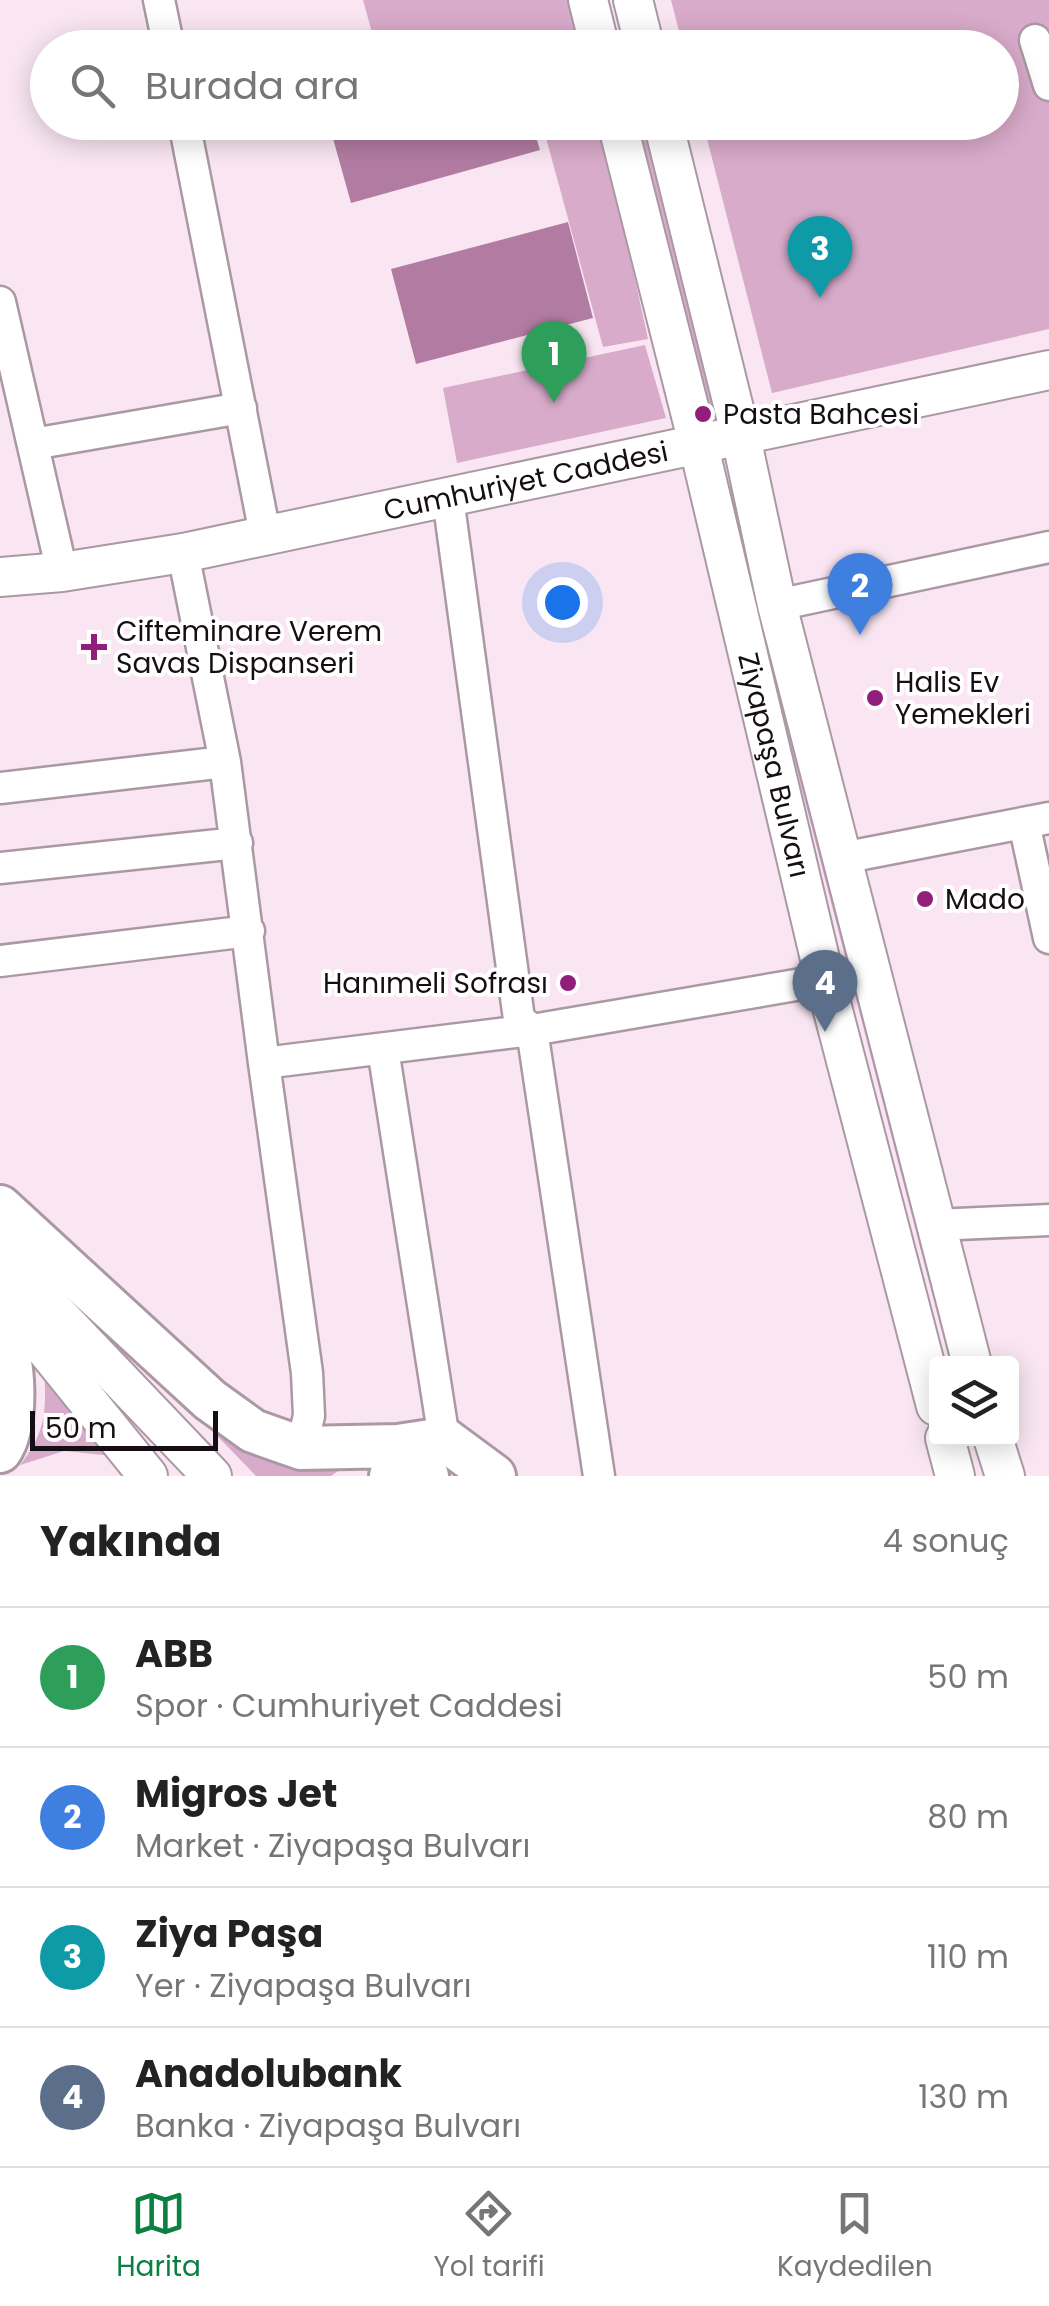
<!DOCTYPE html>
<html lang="tr">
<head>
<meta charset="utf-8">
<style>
	:root { --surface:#fff; --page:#f2f2f2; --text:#222; --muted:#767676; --line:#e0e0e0; --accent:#0b8043 }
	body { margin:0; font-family:Poppins,sans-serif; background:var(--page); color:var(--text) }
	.controls { position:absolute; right:30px; bottom:30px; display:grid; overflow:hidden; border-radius:10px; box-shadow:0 5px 25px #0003 }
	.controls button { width:90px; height:90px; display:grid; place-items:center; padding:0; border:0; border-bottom:2px solid var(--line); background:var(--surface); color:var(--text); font:50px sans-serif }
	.scale { position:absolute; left:30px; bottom:25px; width:188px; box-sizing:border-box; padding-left:10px; border:5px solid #150f13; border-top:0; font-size:28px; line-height:35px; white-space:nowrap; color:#150f13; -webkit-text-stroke:8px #fff; paint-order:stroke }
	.you { position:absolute; left:562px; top:602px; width:35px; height:35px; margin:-25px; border:8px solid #fff; border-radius:50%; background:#1a73e8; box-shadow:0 0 0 15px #1a73e833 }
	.badge { display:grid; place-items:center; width:65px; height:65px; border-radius:50%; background:var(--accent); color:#fff; font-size:32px; font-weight:700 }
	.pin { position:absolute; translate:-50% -82px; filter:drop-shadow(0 2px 5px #0008) }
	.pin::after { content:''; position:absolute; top:52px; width:35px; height:30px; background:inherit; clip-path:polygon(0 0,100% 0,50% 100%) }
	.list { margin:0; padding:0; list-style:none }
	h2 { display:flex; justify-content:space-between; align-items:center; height:130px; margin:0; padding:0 40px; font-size:42px }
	h2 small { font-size:32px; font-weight:400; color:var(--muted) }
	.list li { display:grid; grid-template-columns:65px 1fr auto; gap:30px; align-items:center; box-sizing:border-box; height:140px; padding:0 40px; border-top:2px solid var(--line) }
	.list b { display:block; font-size:38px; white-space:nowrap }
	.list p { margin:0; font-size:32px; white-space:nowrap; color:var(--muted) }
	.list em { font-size:32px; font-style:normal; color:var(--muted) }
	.icon { flex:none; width:55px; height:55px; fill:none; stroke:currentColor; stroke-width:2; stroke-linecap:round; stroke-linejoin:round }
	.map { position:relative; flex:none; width:1049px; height:1476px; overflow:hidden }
	.search { position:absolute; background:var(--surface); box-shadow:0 5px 25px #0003; left:30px; right:30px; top:30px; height:110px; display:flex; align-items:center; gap:25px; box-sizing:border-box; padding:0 35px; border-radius:55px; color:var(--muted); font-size:38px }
	.sheet { height:690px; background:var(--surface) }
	nav { display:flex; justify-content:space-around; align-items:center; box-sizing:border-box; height:140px; border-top:2px solid var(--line); background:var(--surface); font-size:28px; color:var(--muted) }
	nav a { display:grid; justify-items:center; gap:5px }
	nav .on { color:var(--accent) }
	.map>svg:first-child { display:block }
	.green { fill:#d8abca }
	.water { fill:#b27ca2 }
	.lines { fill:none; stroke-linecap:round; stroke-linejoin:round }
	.minor-casing { stroke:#aa99a4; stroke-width:35 }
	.major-casing { stroke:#aa99a4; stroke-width:42 }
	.highway-casing { stroke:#aa99a4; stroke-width:48 }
	.minor { stroke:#fff; stroke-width:30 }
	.major { stroke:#fff; stroke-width:38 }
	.highway { stroke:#fff; stroke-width:42 }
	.poi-dot { fill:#931d7b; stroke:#fff; stroke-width:4 }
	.labels { text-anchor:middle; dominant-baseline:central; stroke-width:8; stroke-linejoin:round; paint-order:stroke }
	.poi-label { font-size:28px; fill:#150f13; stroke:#fff; text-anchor:start }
	.street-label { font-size:28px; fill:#150f13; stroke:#fff }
</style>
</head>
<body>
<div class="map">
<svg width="1049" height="1476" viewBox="0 0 1049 1476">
	<rect width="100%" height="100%" fill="#f9e6f2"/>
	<path class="green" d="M 363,0 L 574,0 L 584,47 L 376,47 Z
		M 671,0 L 1049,0 L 1049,329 L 772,393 L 703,123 L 1002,122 L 1002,48 L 683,47 Z
		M 542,123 L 601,123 L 648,339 L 603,347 Z
		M 631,123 L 650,123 L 720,409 L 705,414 Z
		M 645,345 L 666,418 L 457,463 L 443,388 Z
		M 738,484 L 967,1363 L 950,1363 L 724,488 Z
		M 109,1324 L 204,1408 L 356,1458 L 331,1476 L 256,1476 Z
		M 44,1365 L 114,1456 L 64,1451 L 20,1465 C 48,1430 46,1407 44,1365 Z"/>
	<path class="water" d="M 532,123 L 540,150 L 351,203 L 329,124 Z
		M 568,222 L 593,318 L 416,364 L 391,269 Z"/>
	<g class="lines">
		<defs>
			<path id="minor" d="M 159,0 L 169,48
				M 1035,40 L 1049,85
				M 184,122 L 265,534
				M 0,302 L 62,572
				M 33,444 L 241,408
				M 448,498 L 519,1019 L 532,1030 L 599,1476
				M 183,553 L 225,762 L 264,1063 L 532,1030 L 825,980
				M 777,605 L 1049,547
				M 0,788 L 225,762
				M 1024,823 L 1049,938
				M 842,858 L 1049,818
				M 0,868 L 237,843
				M 0,961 L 249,931
				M 383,1049 L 444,1439
				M 264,1063 L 307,1373 L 309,1416 L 301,1448
				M 935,1225 L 1049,1220"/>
			<g id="major">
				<path d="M 588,0 L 600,48"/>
				<path d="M 633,0 L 645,48"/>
				<path id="s1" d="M 617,122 L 699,447 L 825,980 L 936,1406"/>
				<path d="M 663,122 L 741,437 L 777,605 L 972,1364"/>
				<path id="s2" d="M 0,577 L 62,572 L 183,553 L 1049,370"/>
				<path d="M 0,1254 L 212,1476"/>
				<path d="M 0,1300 L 22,1320 L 148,1476"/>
				<path d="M 945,1438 L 955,1476"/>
				<path d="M 993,1438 L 1005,1476"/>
			</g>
			<path id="highway" d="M 0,1207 L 210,1400 L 253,1431 L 301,1448 L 398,1446 L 444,1439 L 494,1476
				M 0,1329 C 15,1355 18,1426 0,1451
				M 391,1476 L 414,1472 L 427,1476"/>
		</defs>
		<use href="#minor" class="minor-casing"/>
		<use href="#major" class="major-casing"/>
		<use href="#highway" class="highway-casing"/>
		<use href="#minor" class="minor"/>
		<use href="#major" class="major"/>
		<use href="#highway" class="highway"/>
	</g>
	<g class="poi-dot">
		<circle cx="703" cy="414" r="10"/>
		<path d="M89 632h10v10h10v10h-10v10h-10v-10h-10v-10h10z"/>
		<circle cx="875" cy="698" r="10"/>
		<circle cx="925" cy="899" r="10"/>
		<circle cx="568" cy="983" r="10"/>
	</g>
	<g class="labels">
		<g class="poi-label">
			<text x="723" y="414">Pasta Bahcesi</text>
			<text x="116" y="631">Cifteminare Verem<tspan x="116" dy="32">Savas Dispanseri</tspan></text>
			<text x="895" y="682">Halis Ev<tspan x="895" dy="32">Yemekleri</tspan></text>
			<text x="945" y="899">Mado</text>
			<text x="548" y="983" text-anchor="end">Hanımeli Sofrası</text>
		</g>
		<g class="street-label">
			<text stroke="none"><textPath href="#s2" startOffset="535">Cumhuriyet Caddesi</textPath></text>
			<text stroke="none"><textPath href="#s1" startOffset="662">Ziyapaşa Bulvarı</textPath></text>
		</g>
	</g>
</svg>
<div class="controls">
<button><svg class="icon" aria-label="layers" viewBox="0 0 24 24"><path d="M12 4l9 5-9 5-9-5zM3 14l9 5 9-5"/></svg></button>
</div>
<div class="scale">50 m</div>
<div class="you"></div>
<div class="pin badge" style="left:554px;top:403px;background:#2e9e5b">1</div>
<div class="pin badge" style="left:860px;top:635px;background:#3f7fe0">2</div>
<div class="pin badge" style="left:820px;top:298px;background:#0f9aa8">3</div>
<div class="pin badge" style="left:825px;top:1032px;background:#5c6f8a">4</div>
<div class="search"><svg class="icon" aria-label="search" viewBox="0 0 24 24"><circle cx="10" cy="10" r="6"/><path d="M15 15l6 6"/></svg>Burada ara</div>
</div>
<section class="sheet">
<h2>Yakında<small>4 sonuç</small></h2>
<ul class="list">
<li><span class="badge" style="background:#2e9e5b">1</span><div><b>ABB</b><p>Spor · Cumhuriyet Caddesi</p></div><em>50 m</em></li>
<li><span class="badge" style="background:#3f7fe0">2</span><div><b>Migros Jet</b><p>Market · Ziyapaşa Bulvarı</p></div><em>80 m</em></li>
<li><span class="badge" style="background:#0f9aa8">3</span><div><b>Ziya Paşa</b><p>Yer · Ziyapaşa Bulvarı</p></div><em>110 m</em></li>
<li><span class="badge" style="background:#5c6f8a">4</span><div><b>Anadolubank</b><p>Banka · Ziyapaşa Bulvarı</p></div><em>130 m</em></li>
</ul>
</section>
<nav>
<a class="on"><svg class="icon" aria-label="map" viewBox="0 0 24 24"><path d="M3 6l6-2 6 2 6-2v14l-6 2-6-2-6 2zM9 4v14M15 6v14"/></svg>Harita</a>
<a><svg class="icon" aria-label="directions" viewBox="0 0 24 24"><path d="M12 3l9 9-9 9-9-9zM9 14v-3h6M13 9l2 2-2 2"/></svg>Yol tarifi</a>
<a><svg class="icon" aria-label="saved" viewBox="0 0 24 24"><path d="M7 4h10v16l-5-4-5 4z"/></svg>Kaydedilen</a>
</nav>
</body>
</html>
